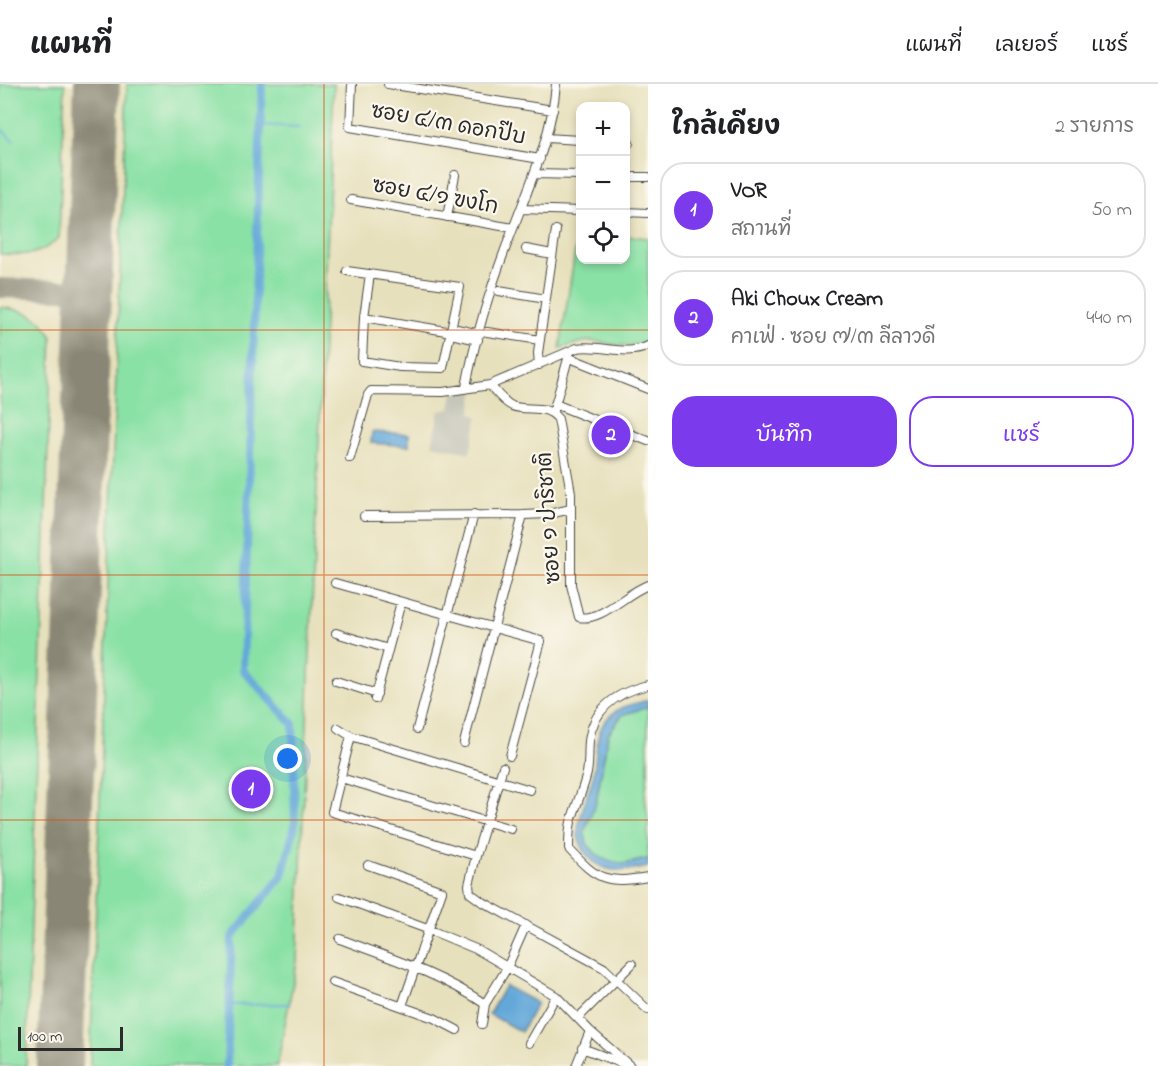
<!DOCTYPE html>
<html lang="th">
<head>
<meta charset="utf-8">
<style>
	:root { --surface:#fff; --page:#f6f6f6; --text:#202124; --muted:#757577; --line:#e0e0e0; --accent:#7c3aed }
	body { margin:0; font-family:"Indie Flower","Playpen Sans Thai",sans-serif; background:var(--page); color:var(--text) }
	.controls { position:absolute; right:18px; top:18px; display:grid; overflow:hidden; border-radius:12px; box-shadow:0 3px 9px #0003 }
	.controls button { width:54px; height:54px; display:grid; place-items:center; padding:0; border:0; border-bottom:2px solid var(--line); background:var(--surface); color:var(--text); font:30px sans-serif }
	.scale { position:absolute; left:18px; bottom:15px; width:105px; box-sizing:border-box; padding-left:6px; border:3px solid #2b2b2b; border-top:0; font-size:16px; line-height:21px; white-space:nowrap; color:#2b2b2b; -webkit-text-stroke:4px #fbf7ec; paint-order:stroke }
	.you { position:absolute; left:288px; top:675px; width:21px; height:21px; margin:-15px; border:4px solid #fff; border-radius:50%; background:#1a73e8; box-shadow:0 0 0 9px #1a73e833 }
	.badge { display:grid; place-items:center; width:39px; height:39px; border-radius:50%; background:var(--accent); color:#fff; font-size:20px; font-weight:700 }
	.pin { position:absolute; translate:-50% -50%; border:3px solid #fff; box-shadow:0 2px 6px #0006 }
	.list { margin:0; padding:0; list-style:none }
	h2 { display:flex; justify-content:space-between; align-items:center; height:78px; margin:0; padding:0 24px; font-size:26px }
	h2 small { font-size:20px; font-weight:400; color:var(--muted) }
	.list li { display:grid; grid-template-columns:39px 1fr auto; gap:18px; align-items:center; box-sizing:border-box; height:96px; margin:0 12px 12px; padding:0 12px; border:2px solid var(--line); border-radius:24px }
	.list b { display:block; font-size:22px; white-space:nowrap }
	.list p { margin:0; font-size:20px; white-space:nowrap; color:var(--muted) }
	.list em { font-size:20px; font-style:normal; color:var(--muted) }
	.actions { display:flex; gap:12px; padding:18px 24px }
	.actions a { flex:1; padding:14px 0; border:2px solid var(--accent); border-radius:24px; text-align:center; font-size:21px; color:var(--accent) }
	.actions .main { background:var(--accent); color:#fff }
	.icon { flex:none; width:33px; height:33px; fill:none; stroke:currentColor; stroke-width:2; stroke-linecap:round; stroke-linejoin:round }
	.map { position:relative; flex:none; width:648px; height:982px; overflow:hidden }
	header { display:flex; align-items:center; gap:36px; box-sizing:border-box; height:84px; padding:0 30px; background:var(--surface); border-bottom:2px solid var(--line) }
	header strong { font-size:28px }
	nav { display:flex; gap:33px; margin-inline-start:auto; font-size:21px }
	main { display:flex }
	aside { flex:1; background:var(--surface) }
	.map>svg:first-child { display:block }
	.industrial { fill:#c5c5b8 }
	.green { fill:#89e1a5; stroke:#5a8668; stroke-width:1.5 }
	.water { fill:#64a8d9; stroke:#486a82; stroke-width:1.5 }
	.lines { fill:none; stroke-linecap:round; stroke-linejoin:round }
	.stream { stroke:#64a8d9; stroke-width:2 }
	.canal { stroke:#64a8d9; stroke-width:8 }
	.taxiway { stroke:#898674; stroke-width:20 }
	.runway { stroke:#898674; stroke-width:46 }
	.street-casing { stroke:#474641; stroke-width:10 }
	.street { stroke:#fff; stroke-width:8 }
	.grid { fill:none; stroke:#d5540f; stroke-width:1.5; stroke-opacity:0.55 }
	.labels { text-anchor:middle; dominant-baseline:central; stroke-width:4.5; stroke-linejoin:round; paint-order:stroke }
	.street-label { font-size:21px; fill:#2b2b2b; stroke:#fbf7ec }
</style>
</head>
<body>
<header>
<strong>แผนที่</strong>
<nav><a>แผนที่</a><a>เลเยอร์</a><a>แชร์</a></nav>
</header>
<main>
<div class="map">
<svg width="648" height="982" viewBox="0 0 648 982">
	<rect width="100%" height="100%" fill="#fbf7ec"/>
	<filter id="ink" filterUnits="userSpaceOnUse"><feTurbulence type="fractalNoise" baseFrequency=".0167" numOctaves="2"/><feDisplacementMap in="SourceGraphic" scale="12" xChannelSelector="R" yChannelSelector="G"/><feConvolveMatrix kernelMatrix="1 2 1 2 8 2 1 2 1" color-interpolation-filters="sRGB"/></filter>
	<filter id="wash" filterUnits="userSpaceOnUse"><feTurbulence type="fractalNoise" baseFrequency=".008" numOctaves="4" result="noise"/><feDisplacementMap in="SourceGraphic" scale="24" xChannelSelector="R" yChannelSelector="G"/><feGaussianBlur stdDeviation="1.35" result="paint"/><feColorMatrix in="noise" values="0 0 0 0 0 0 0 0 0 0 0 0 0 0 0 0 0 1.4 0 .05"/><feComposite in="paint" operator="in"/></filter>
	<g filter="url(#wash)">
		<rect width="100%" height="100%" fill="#e7e0bc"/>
		<path class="industrial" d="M 475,304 L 471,329 L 478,333 L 470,369 L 432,361 L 439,327 L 450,325 L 453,308 Z"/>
		<path class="green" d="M 0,0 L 65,0 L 59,154 C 38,173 27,171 0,170 Z
			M 127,0 L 334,0 L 297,878 L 277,982 L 90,982 Z
			M 578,149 L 580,149 L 580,176 L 626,176 L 626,152 L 648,154 L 648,256 C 630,267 611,258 592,257 C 582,257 570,262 560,264 Z
			M 0,223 C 23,226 42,231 52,253 L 26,982 L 0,982 Z
			M 643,623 L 648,623 L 648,690 L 645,711 L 648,736 L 648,775 L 623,780 L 610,777 L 597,771 L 587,760 L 584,748 L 596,719 L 608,650 L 622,631 Z"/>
		<path class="water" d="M 372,348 L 409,350 L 409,362 L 371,359 Z
			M 648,616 L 648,623 L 622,631 L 608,650 L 596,719 L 584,748 L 587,760 L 597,771 L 609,777 L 624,780 L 648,775 L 648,783 C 625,788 600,791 585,768 C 582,763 577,754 578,747 C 579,730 589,709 593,693 C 597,676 594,648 607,635 C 620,621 631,621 648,616 Z
			M 505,902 L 537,919 L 521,948 L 489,930 Z"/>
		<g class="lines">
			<path class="stream" d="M 260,41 L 300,43
				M 0,44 L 14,57
				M 229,921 L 290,920"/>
			<path class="canal" d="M 227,982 L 232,853 L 282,792 L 295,741 L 293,640 L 243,586 L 262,0"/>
			<path class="taxiway" d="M 0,204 L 89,207"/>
			<path class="runway" d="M 60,982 L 97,0"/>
		</g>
	</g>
	<g filter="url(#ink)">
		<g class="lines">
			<defs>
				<path id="street" d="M 352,0 L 350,43 L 540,75
					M 388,0 L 553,26
					M 546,54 L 580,56
					M 626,59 L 629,59
					M 535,90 L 580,91
					M 626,93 L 648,93
					M 351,116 L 513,144
					M 521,125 L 580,127
					M 626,128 L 648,129
					M 447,133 L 455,91
					M 526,165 L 552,170
					M 347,187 L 460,203 L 443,284 L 400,283 L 362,277 L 364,233 L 370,190
					M 499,207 L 546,215
					M 364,233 L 452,248
					M 452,244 L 480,250
					M 487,248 L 540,256
					M 451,250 L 478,256
					M 570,274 L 648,305
					M 539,281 L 538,269 L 556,146
					M 490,301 C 496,308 503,318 512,322 C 528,328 546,319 558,335 L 571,409 L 571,501 L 579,533 C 601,538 626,509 648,501
					M 466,303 C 476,250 493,195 513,145 C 531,97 552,51 556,0
					M 555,320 L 648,357
					M 554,325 L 569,271
					M 350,374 L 368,311 L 371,307 L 443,308 L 490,301 L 577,264 C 601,260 625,273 648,262
					M 364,432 L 523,431 L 549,430 L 571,425
					M 335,499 L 541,557 L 510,672
					M 336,549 L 388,565
					M 336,597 L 377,610
					M 648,601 C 618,608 593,624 589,657 C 588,668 589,679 587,689 C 583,706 576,721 571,738 C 569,746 569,756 569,765 C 597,796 606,800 648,793
					M 375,615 L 401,518
					M 338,644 L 351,652 L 530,706
					M 417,645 L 474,430
					M 351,652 L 332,728 L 476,772
					M 464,659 L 523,431
					M 503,683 L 476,772 L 469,801 L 470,809 L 481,817 L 604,884 L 648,926
					M 341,694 L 511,745
					M 368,781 L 442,807 L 402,922
					M 339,813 L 430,846 L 478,866 L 556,912 L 590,947 L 630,982
					M 340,855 C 390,874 441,890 485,920
					M 332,898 L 434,934 L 457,946
					M 578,934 L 632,880
					M 482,940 L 485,920 L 507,884 L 526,841
					M 529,959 L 556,912
					M 582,964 L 624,980
					M 576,982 L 590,947"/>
			</defs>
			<use href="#street" class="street-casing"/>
			<use href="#street" class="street"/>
		</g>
	</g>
	<path class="grid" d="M 324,0 L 324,982M 0,246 L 648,246M 0,491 L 648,491M 0,736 L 648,736"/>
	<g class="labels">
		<g class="street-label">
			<text transform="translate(448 41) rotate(10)">ซอย ๔/๓ ดอกปีบ</text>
			<text transform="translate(435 113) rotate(10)">ซอย ๔/๑ ฃงโก</text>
			<text transform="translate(550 434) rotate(-94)">ซอย ๑ ปาริชาติ</text>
		</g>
	</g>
</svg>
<div class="controls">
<button>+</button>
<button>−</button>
<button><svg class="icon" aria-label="locate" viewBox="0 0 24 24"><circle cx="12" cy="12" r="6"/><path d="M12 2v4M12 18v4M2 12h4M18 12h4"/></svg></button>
</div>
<div class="scale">100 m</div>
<div class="you"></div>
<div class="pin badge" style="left:251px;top:705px">1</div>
<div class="pin badge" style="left:611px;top:351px">2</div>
</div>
<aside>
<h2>ใกล้เคียง<small>2 รายการ</small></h2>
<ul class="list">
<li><span class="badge">1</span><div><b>VOR</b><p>สถานที่</p></div><em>50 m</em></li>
<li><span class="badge">2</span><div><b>Aki Choux Cream</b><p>คาเฟ่ · ซอย ๗/๓ ลีลาวดี</p></div><em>440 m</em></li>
</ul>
<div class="actions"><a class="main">บันทึก</a><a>แชร์</a></div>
</aside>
</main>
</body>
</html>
